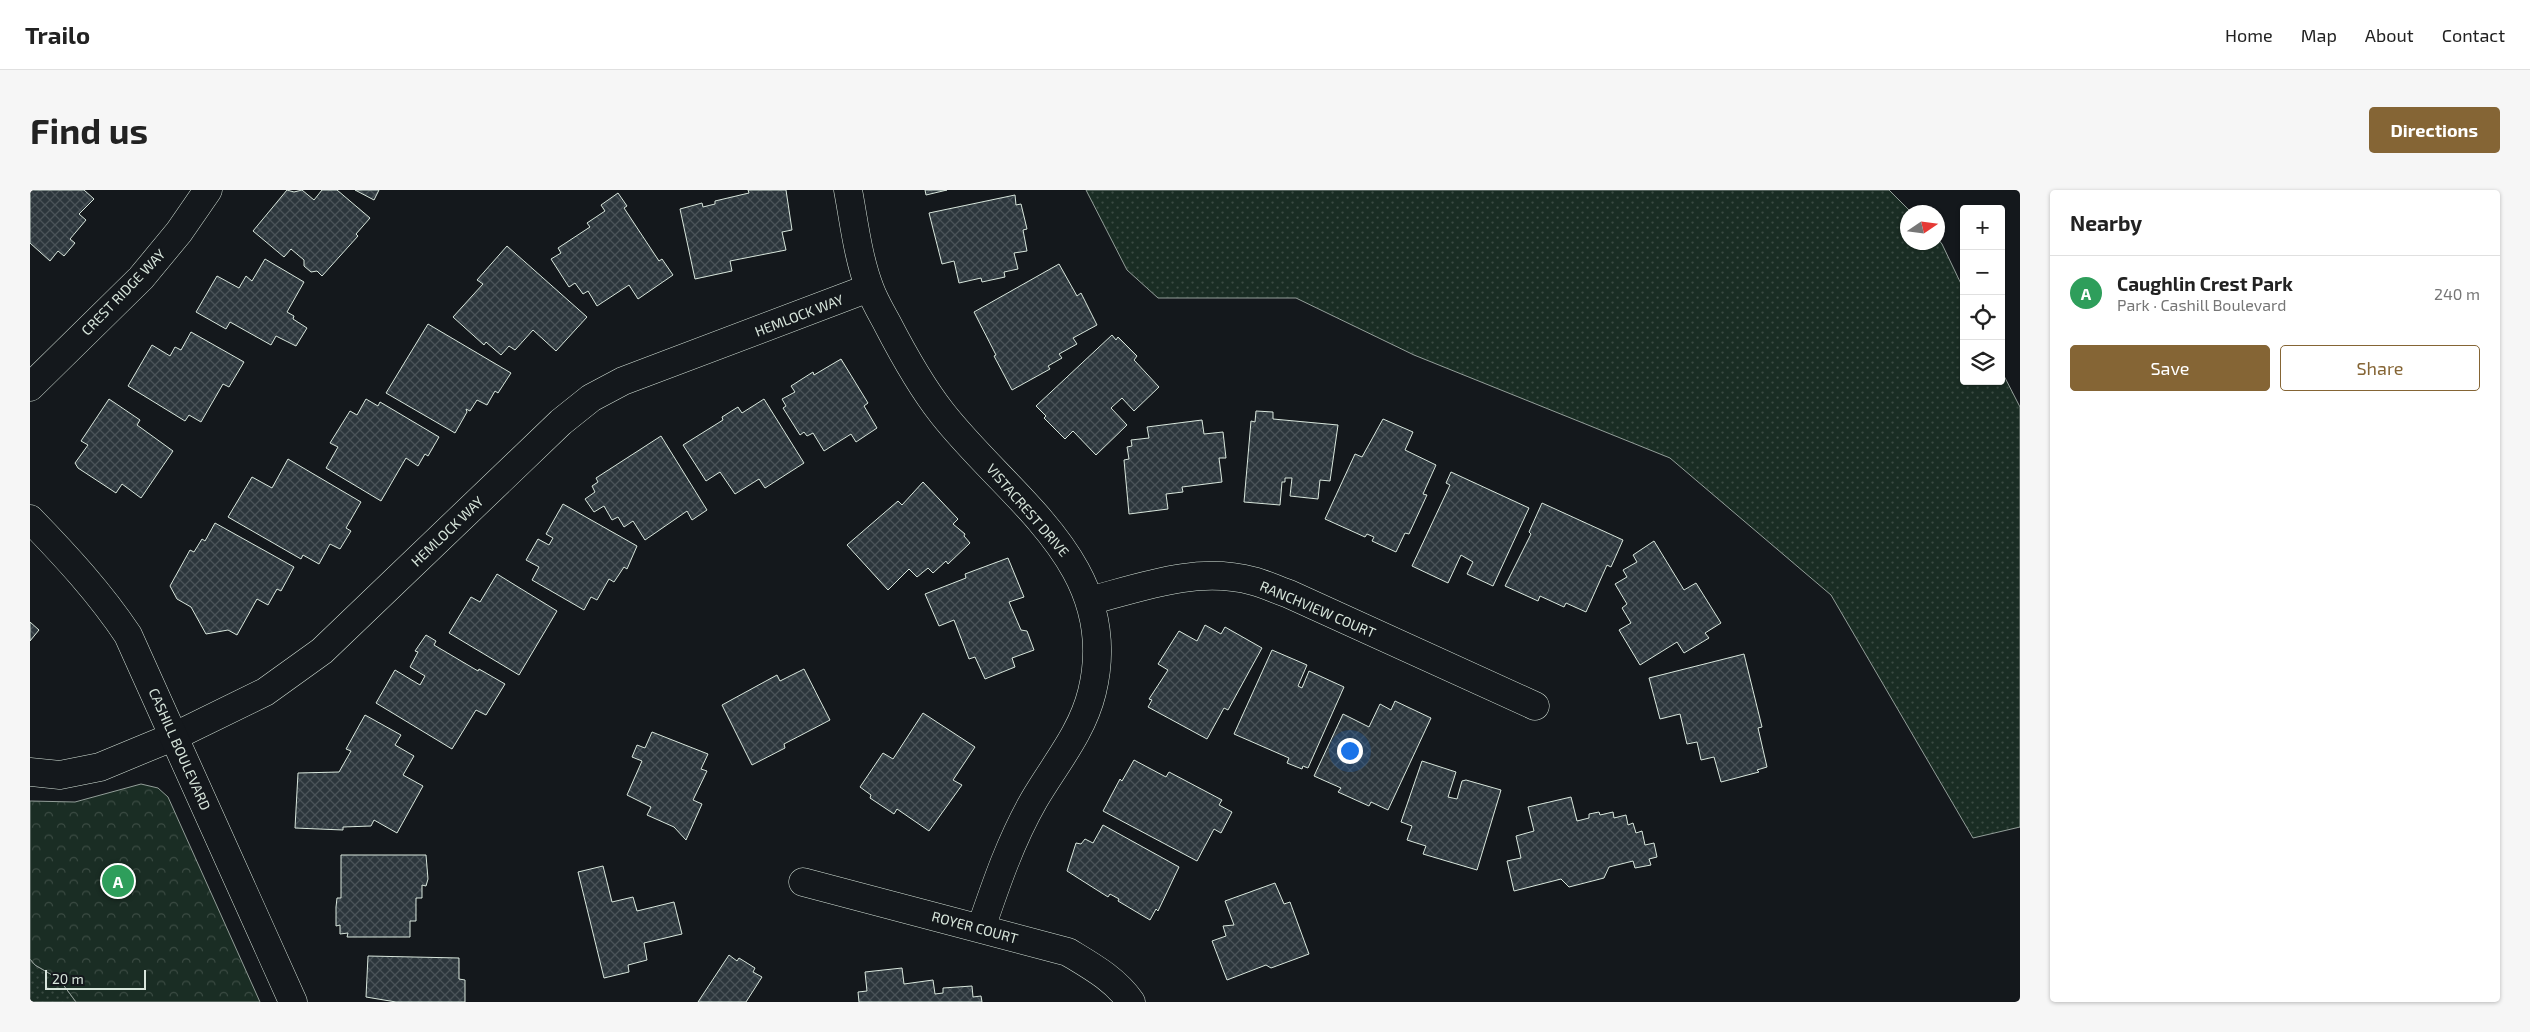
<!DOCTYPE html>
<html lang="en">
<head>
<meta charset="utf-8">
<style>
	:root { --surface:#fff; --page:#f6f6f6; --text:#222; --muted:#767676; --line:#e0e0e0; --accent:#856535 }
	body { margin:0; font-family:"Exo 2",sans-serif; background:var(--page); color:var(--text) }
	.controls { position:absolute; right:15px; top:15px; display:grid; overflow:hidden; border-radius:5px; box-shadow:0 1px 4px #0004 }
	.controls button { width:45px; height:45px; display:grid; place-items:center; padding:0; border:0; border-bottom:1px solid var(--line); background:var(--surface); color:var(--text); font:25px sans-serif }
	.compass { position:absolute; left:1870px; top:15px; width:45px; height:45px; border-radius:50%; background:var(--surface); box-shadow:0 1px 4px #0004; rotate:77deg }
	.scale { position:absolute; left:15px; bottom:12px; width:101px; box-sizing:border-box; padding-left:5px; border:2px solid #d8e6dc; border-top:0; font-size:14px; line-height:18px; white-space:nowrap; color:#d8e6dc; -webkit-text-stroke:4px #14181c; paint-order:stroke }
	.you { position:absolute; left:1319px; top:560px; width:18px; height:18px; margin:-12px; border:4px solid #fff; border-radius:50%; background:#1a73e8; box-shadow:0 0 0 8px #1a73e833 }
	.badge { display:grid; place-items:center; width:32px; height:32px; border-radius:50%; background:var(--accent); color:#fff; font-size:16px; font-weight:700 }
	.pin { position:absolute; translate:-50% -50%; border:2px solid #fff; box-shadow:0 1px 5px #0006 }
	.list { margin:0; padding:0; list-style:none }
	h2 { display:flex; justify-content:space-between; align-items:center; height:65px; margin:0; padding:0 20px; font-size:21px }
	h2 small { font-size:16px; font-weight:400; color:var(--muted) }
	.list li { display:grid; grid-template-columns:32px 1fr auto; gap:15px; align-items:center; box-sizing:border-box; height:75px; padding:0 20px; border-top:1px solid var(--line) }
	.list b { display:block; font-size:19px; white-space:nowrap }
	.list p { margin:0; font-size:16px; white-space:nowrap; color:var(--muted) }
	.list em { font-size:16px; font-style:normal; color:var(--muted) }
	.actions { display:flex; gap:10px; padding:15px 20px }
	.actions a { flex:1; padding:11px 0; border:1px solid var(--accent); border-radius:5px; text-align:center; font-size:18px; color:var(--accent) }
	.actions .main { background:var(--accent); color:#fff }
	.icon { flex:none; width:28px; height:28px; fill:none; stroke:currentColor; stroke-width:2; stroke-linecap:round; stroke-linejoin:round }
	.map { position:relative; flex:none; width:1990px; height:812px; overflow:hidden; border-radius:5px }
	header { display:flex; align-items:center; gap:30px; box-sizing:border-box; height:70px; padding:0 25px; background:var(--surface); border-bottom:1px solid var(--line) }
	header strong { font-size:24px }
	nav { display:flex; gap:28px; margin-inline-start:auto; font-size:18px }
	.intro { display:flex; align-items:center; justify-content:space-between; box-sizing:border-box; height:120px; padding:0 30px }
	h1 { margin:0; font-size:35px }
	.button { padding:12px 22px; border-radius:5px; background:var(--accent); color:#fff; font-size:18px; font-weight:700 }
	main { display:flex; gap:30px; padding:0 30px }
	aside { flex:1; background:var(--surface); border-radius:5px; box-shadow:0 1px 4px #0004 }
	.map>svg:first-child { display:block }
	.grass { fill:url(#grass-dots); stroke:#939e99 }
	.park { fill:url(#park-crowns); stroke:#939e99 }
	.building { fill:url(#building-cross-hatch); stroke:#d8e6dc }
	.lines { fill:none; stroke-linecap:round; stroke-linejoin:round }
	.street-casing { stroke:#d8e6dc; stroke-width:29 }
	.secondary-casing { stroke:#d8e6dc; stroke-width:29 }
	.street { stroke:#14181c; stroke-width:28 }
	.secondary { stroke:#14181c; stroke-width:28 }
	.labels { text-anchor:middle; dominant-baseline:central; stroke-width:4; stroke-linejoin:round; paint-order:stroke }
	.street-label { font-size:14px; fill:#d8e6dc; stroke:#14181c }
</style>
</head>
<body>
<header>
<strong>Trailo</strong>
<nav><a>Home</a><a>Map</a><a>About</a><a>Contact</a></nav>
</header>
<div class="intro"><h1>Find us</h1><a class="button">Directions</a></div>
<main>
<div class="map">
<svg width="1990" height="812" viewBox="0 0 1990 812">
	<defs>
		<pattern id="grass-dots" width="8" height="8" patternUnits="userSpaceOnUse" patternTransform="scale(1.25)"><rect width="8" height="8" fill="#1a2d24"/><path d="M2 2h.1M6 6h.1" fill="none" stroke="#3b4b43" stroke-width="1.8" stroke-linecap="round"/></pattern>
		<pattern id="park-crowns" width="20" height="18" patternUnits="userSpaceOnUse" patternTransform="scale(1.25)"><rect width="20" height="18" fill="#1a2d24"/><path d="M2 6a3 3 0 1 1 6 0M12 15a3 3 0 1 1 6 0" fill="none" stroke="#3b4b43"/></pattern>
		<pattern id="building-cross-hatch" width="8" height="8" patternUnits="userSpaceOnUse" patternTransform="scale(1.25)"><rect width="8" height="8" fill="#2c363c"/><path d="M0 0l8 8M0 8l8-8" fill="none" stroke="#4a5358"/></pattern>
	</defs>
	<rect width="100%" height="100%" fill="#14181c"/>
	<path class="grass" d="M 1056,0 L 1859,0 L 1881,22 L 1878,22 L 1878,52 L 1908,52 L 1908,49 L 1912,54 L 1934,100 L 1934,191 L 1971,191 L 1971,180 L 1990,217 L 1990,637 L 1943,648 L 1801,405 L 1640,268 L 1384,165 L 1266,108 L 1128,108 L 1097,80 Z
		M 0,769 L 5,775 L 29,789 L 46,812 L 0,812 Z"/>
	<path class="park" d="M 111,594 L 128,598 L 138,607 L 230,812 L 46,812 L 29,789 L 5,775 L 0,769 L 0,611 L 45,612 Z"/>
	<path class="building" d="M 0,0 L 54,0 L 64,9 L 49,24 L 56,30 L 40,49 L 45,53 L 34,66 L 28,61 L 20,71 L 0,53 Z
		M 257,0 L 264,2 L 272,0 L 284,10 L 292,0 L 307,0 L 340,28 L 326,44 L 328,46 L 292,86 L 287,81 L 281,82 L 274,76 L 274,70 L 261,59 L 254,67 L 223,41 Z
		M 325,0 L 349,0 L 344,10 Z
		M 718,0 L 756,0 L 762,40 L 752,42 L 756,60 L 700,71 L 702,81 L 665,89 L 650,19 L 672,13 L 673,17 L 685,14 L 685,11 L 719,3 Z
		M 895,0 L 917,0 L 896,5 Z
		M 588,3 L 597,16 L 594,18 L 629,71 L 632,69 L 643,85 L 608,109 L 599,95 L 567,116 L 558,101 L 553,104 L 545,93 L 539,97 L 521,69 L 531,63 L 528,58 L 560,37 L 557,33 L 575,21 L 571,15 Z
		M 985,5 L 986,15 L 991,14 L 997,39 L 993,40 L 997,61 L 984,63 L 988,79 L 974,82 L 975,87 L 952,92 L 951,88 L 929,93 L 924,71 L 912,74 L 899,23 Z
		M 477,56 L 557,127 L 526,161 L 503,140 L 485,160 L 479,156 L 471,165 L 456,152 L 454,155 L 423,127 L 453,94 L 447,90 Z
		M 235,69 L 274,92 L 257,122 L 264,126 L 263,129 L 277,138 L 266,156 L 246,146 L 241,155 L 200,132 L 196,139 L 166,122 L 187,86 L 209,98 L 216,86 L 222,91 Z
		M 1029,74 L 1047,106 L 1051,103 L 1067,135 L 1043,148 L 1047,154 L 1029,164 L 1032,168 L 1018,176 L 1020,179 L 982,200 L 964,166 L 966,165 L 944,122 Z
		M 398,134 L 481,183 L 468,203 L 465,201 L 457,215 L 447,210 L 440,221 L 436,219 L 437,222 L 425,243 L 356,203 Z
		M 161,142 L 214,172 L 199,197 L 193,194 L 171,232 L 159,225 L 155,231 L 98,196 L 122,155 L 140,166 L 145,157 L 151,160 Z
		M 1082,145 L 1086,150 L 1088,147 L 1107,166 L 1104,170 L 1129,197 L 1104,221 L 1092,208 L 1081,218 L 1097,235 L 1066,265 L 1043,241 L 1035,249 L 1014,228 L 1016,226 L 1006,216 Z
		M 811,169 L 838,213 L 834,216 L 847,238 L 826,252 L 821,244 L 794,261 L 783,243 L 777,246 L 774,242 L 770,245 L 753,218 L 756,216 L 752,209 L 765,202 L 761,196 L 783,182 L 784,185 Z
		M 79,209 L 110,230 L 107,235 L 143,261 L 111,308 L 92,294 L 86,303 L 48,278 L 45,273 L 58,255 L 51,251 Z
		M 336,209 L 348,216 L 350,212 L 409,247 L 398,266 L 395,264 L 388,276 L 376,268 L 351,311 L 296,278 L 308,257 L 300,253 L 320,221 L 327,225 Z
		M 734,209 L 774,273 L 735,298 L 729,289 L 705,304 L 690,282 L 676,291 L 653,255 L 693,230 L 692,227 L 708,217 L 712,223 Z
		M 1226,221 L 1243,222 L 1243,229 L 1308,235 L 1300,291 L 1290,290 L 1288,309 L 1260,306 L 1262,288 L 1255,288 L 1255,292 L 1252,292 L 1250,315 L 1214,312 L 1221,231 L 1225,232 Z
		M 1353,229 L 1383,242 L 1375,260 L 1406,275 L 1393,304 L 1397,305 L 1379,344 L 1375,343 L 1366,362 L 1342,351 L 1344,347 L 1337,344 L 1335,347 L 1295,329 L 1325,264 L 1332,267 Z
		M 1172,230 L 1174,244 L 1193,242 L 1196,268 L 1189,268 L 1192,292 L 1152,297 L 1153,302 L 1136,304 L 1138,319 L 1099,324 L 1094,270 L 1099,269 L 1097,257 L 1102,256 L 1101,250 L 1119,248 L 1117,237 Z
		M 631,246 L 677,320 L 662,330 L 657,321 L 615,350 L 603,331 L 594,337 L 588,327 L 582,330 L 574,316 L 564,322 L 555,309 L 565,302 L 562,296 L 568,292 L 566,288 Z
		M 258,269 L 331,312 L 316,338 L 321,341 L 310,359 L 300,354 L 289,374 L 273,365 L 271,369 L 198,327 L 222,287 L 242,298 Z
		M 1421,282 L 1499,318 L 1463,396 L 1437,384 L 1443,372 L 1431,365 L 1418,393 L 1382,376 L 1420,295 L 1416,293 Z
		M 893,292 L 928,329 L 923,334 L 935,344 L 934,346 L 940,353 L 918,374 L 916,371 L 903,383 L 898,378 L 887,387 L 879,379 L 858,400 L 817,355 L 868,311 L 872,315 Z
		M 1512,313 L 1593,350 L 1581,377 L 1577,375 L 1556,422 L 1536,413 L 1534,417 L 1510,406 L 1508,411 L 1475,396 L 1501,344 L 1499,342 Z
		M 533,314 L 607,356 L 597,379 L 594,377 L 584,392 L 579,389 L 567,410 L 561,407 L 554,420 L 502,390 L 509,377 L 496,370 L 508,349 L 519,355 L 523,348 L 516,344 Z
		M 185,333 L 264,377 L 251,401 L 247,399 L 238,415 L 227,409 L 207,445 L 198,440 L 176,444 L 161,417 L 147,409 L 140,396 L 160,360 L 164,362 L 172,349 L 175,351 Z
		M 1624,351 L 1654,400 L 1666,393 L 1691,433 L 1675,443 L 1679,448 L 1654,463 L 1647,452 L 1610,475 L 1589,440 L 1601,433 L 1592,418 L 1597,414 L 1585,394 L 1597,387 L 1593,380 L 1607,372 L 1603,365 Z
		M 978,368 L 994,407 L 979,412 L 991,440 L 997,441 L 1004,460 L 982,468 L 985,477 L 955,489 L 945,467 L 939,469 L 924,430 L 909,436 L 895,404 L 936,388 L 935,384 Z
		M 467,384 L 527,421 L 489,485 L 419,443 L 441,407 L 450,412 Z
		M 0,432 L 9,440 L 0,451 Z
		M 1175,435 L 1191,444 L 1195,437 L 1232,458 L 1198,520 L 1194,518 L 1177,549 L 1118,517 L 1122,510 L 1119,509 L 1138,480 L 1128,474 L 1149,441 L 1167,451 Z
		M 396,445 L 406,451 L 404,455 L 448,481 L 449,479 L 475,494 L 456,525 L 446,520 L 422,559 L 346,513 L 365,480 L 390,495 L 395,486 L 380,477 L 388,462 L 385,461 Z
		M 1242,460 L 1277,475 L 1268,496 L 1272,498 L 1279,481 L 1314,497 L 1278,578 L 1273,576 L 1272,579 L 1257,573 L 1259,568 L 1204,544 Z
		M 1714,464 L 1732,537 L 1728,538 L 1737,577 L 1727,580 L 1729,582 L 1691,592 L 1684,567 L 1671,570 L 1667,552 L 1657,554 L 1650,524 L 1630,529 L 1619,488 Z
		M 774,479 L 800,530 L 754,554 L 755,558 L 722,575 L 692,515 L 747,485 L 750,491 Z
		M 1365,511 L 1401,528 L 1358,620 L 1341,612 L 1339,616 L 1308,602 L 1311,598 L 1284,586 L 1313,524 L 1339,537 L 1350,514 L 1361,520 Z
		M 893,523 L 945,557 L 923,590 L 932,595 L 899,641 L 867,619 L 864,624 L 840,608 L 841,605 L 830,597 L 853,563 L 863,569 Z
		M 335,525 L 371,545 L 365,555 L 384,566 L 373,585 L 393,596 L 367,643 L 344,630 L 341,636 L 313,637 L 313,640 L 265,638 L 268,583 L 309,582 L 321,561 L 316,559 Z
		M 622,542 L 678,564 L 671,579 L 677,581 L 663,610 L 672,614 L 656,650 L 644,637 L 617,625 L 621,617 L 597,605 L 612,571 L 602,567 L 607,555 L 615,558 Z
		M 1104,570 L 1136,587 L 1139,582 L 1192,610 L 1189,615 L 1202,622 L 1191,643 L 1184,639 L 1167,671 L 1073,621 L 1090,589 L 1092,591 Z
		M 1392,571 L 1426,582 L 1418,607 L 1427,609 L 1432,591 L 1436,590 L 1471,600 L 1447,680 L 1393,664 L 1396,656 L 1377,650 L 1382,636 L 1371,632 Z
		M 1541,607 L 1547,631 L 1559,628 L 1559,624 L 1569,622 L 1570,625 L 1583,622 L 1584,628 L 1596,625 L 1598,635 L 1603,633 L 1606,643 L 1612,641 L 1615,655 L 1624,653 L 1627,667 L 1619,669 L 1621,675 L 1605,678 L 1603,671 L 1579,677 L 1574,688 L 1539,697 L 1531,689 L 1484,701 L 1477,671 L 1491,668 L 1486,646 L 1504,641 L 1498,617 Z
		M 1073,635 L 1149,677 L 1128,721 L 1126,719 L 1120,730 L 1088,711 L 1089,709 L 1080,704 L 1078,707 L 1037,681 L 1046,653 L 1051,654 L 1055,649 L 1063,653 Z
		M 311,665 L 396,665 L 398,689 L 396,696 L 392,695 L 392,708 L 386,708 L 386,731 L 380,731 L 380,747 L 317,747 L 318,743 L 310,744 L 310,735 L 306,736 L 306,717 L 307,708 L 311,708 Z
		M 573,676 L 582,712 L 603,707 L 607,721 L 644,712 L 652,744 L 614,753 L 617,770 L 598,775 L 599,782 L 574,788 L 548,682 Z
		M 1245,693 L 1254,714 L 1260,712 L 1279,764 L 1241,778 L 1236,775 L 1197,790 L 1182,751 L 1196,746 L 1193,736 L 1204,735 L 1195,711 Z
		M 699,765 L 707,771 L 709,768 L 725,778 L 723,782 L 732,787 L 716,812 L 668,812 Z
		M 338,766 L 429,768 L 429,789 L 435,790 L 435,812 L 366,812 L 336,807 Z
		M 872,778 L 874,794 L 903,790 L 905,804 L 913,803 L 913,798 L 942,796 L 943,807 L 951,806 L 952,812 L 829,812 L 828,802 L 837,801 L 835,782 Z"/>
	<g class="lines">
		<defs>
			<path id="street" d="M 818,0 C 824,32 828,68 840,99 C 844,110 851,122 857,133 C 873,164 890,195 912,223 C 979,309 1093,375 1062,502 C 1052,543 1025,574 1004,610 C 981,650 966,694 951,738
				M 0,197 L 111,88 L 149,42 L 178,0
				M 1059,411 C 1112,397 1167,376 1223,391 C 1235,394 1247,400 1259,404 L 1505,516
				M 0,582 L 30,585 L 70,577 L 145,546 L 235,502 L 292,461 L 531,232 L 561,208 L 593,191 L 839,98
				M 773,692 L 1038,762 C 1061,776 1085,789 1101,812"/>
			<path id="secondary" d="M 0,329 C 36,366 70,403 98,445 L 263,812"/>
		</defs>
		<use href="#street" class="street-casing"/>
		<use href="#secondary" class="secondary-casing"/>
		<use href="#street" class="street"/>
		<use href="#secondary" class="secondary"/>
	</g>
	<g class="labels">
		<g class="street-label">
			<text transform="translate(93 102) rotate(-46)">CREST RIDGE WAY</text>
			<text transform="translate(769 125) rotate(-21)">HEMLOCK WAY</text>
			<text transform="translate(998 320) rotate(49)">VISTACREST DRIVE</text>
			<text transform="translate(417 341) rotate(-44)">HEMLOCK WAY</text>
			<text transform="translate(1288 419) rotate(23)">RANCHVIEW COURT</text>
			<text transform="translate(150 559) rotate(66)">CASHILL BOULEVARD</text>
			<text transform="translate(945 737) rotate(15)">ROYER COURT</text>
		</g>
	</g>
</svg>
<div class="controls">
<button>+</button>
<button>−</button>
<button><svg class="icon" aria-label="locate" viewBox="0 0 24 24"><circle cx="12" cy="12" r="6"/><path d="M12 2v4M12 18v4M2 12h4M18 12h4"/></svg></button>
<button><svg class="icon" aria-label="layers" viewBox="0 0 24 24"><path d="M12 4l9 5-9 5-9-5zM3 14l9 5 9-5"/></svg></button>
</div>
<svg class="compass" viewBox="-18 -18 36 36"><path d="M0-13l5 13h-10z" fill="#e53935"/><path d="M0 13l5-13h-10z" fill="#767676"/></svg>
<div class="scale">20 m</div>
<div class="you"></div>
<div class="pin badge" style="left:88px;top:691px;background:#2e9e5b">A</div>
</div>
<aside>
<h2>Nearby<small></small></h2>
<ul class="list">
<li><span class="badge" style="background:#2e9e5b">A</span><div><b>Caughlin Crest Park</b><p>Park · Cashill Boulevard</p></div><em>240 m</em></li>
</ul>
<div class="actions"><a class="main">Save</a><a>Share</a></div>
</aside>
</main>
</body>
</html>
